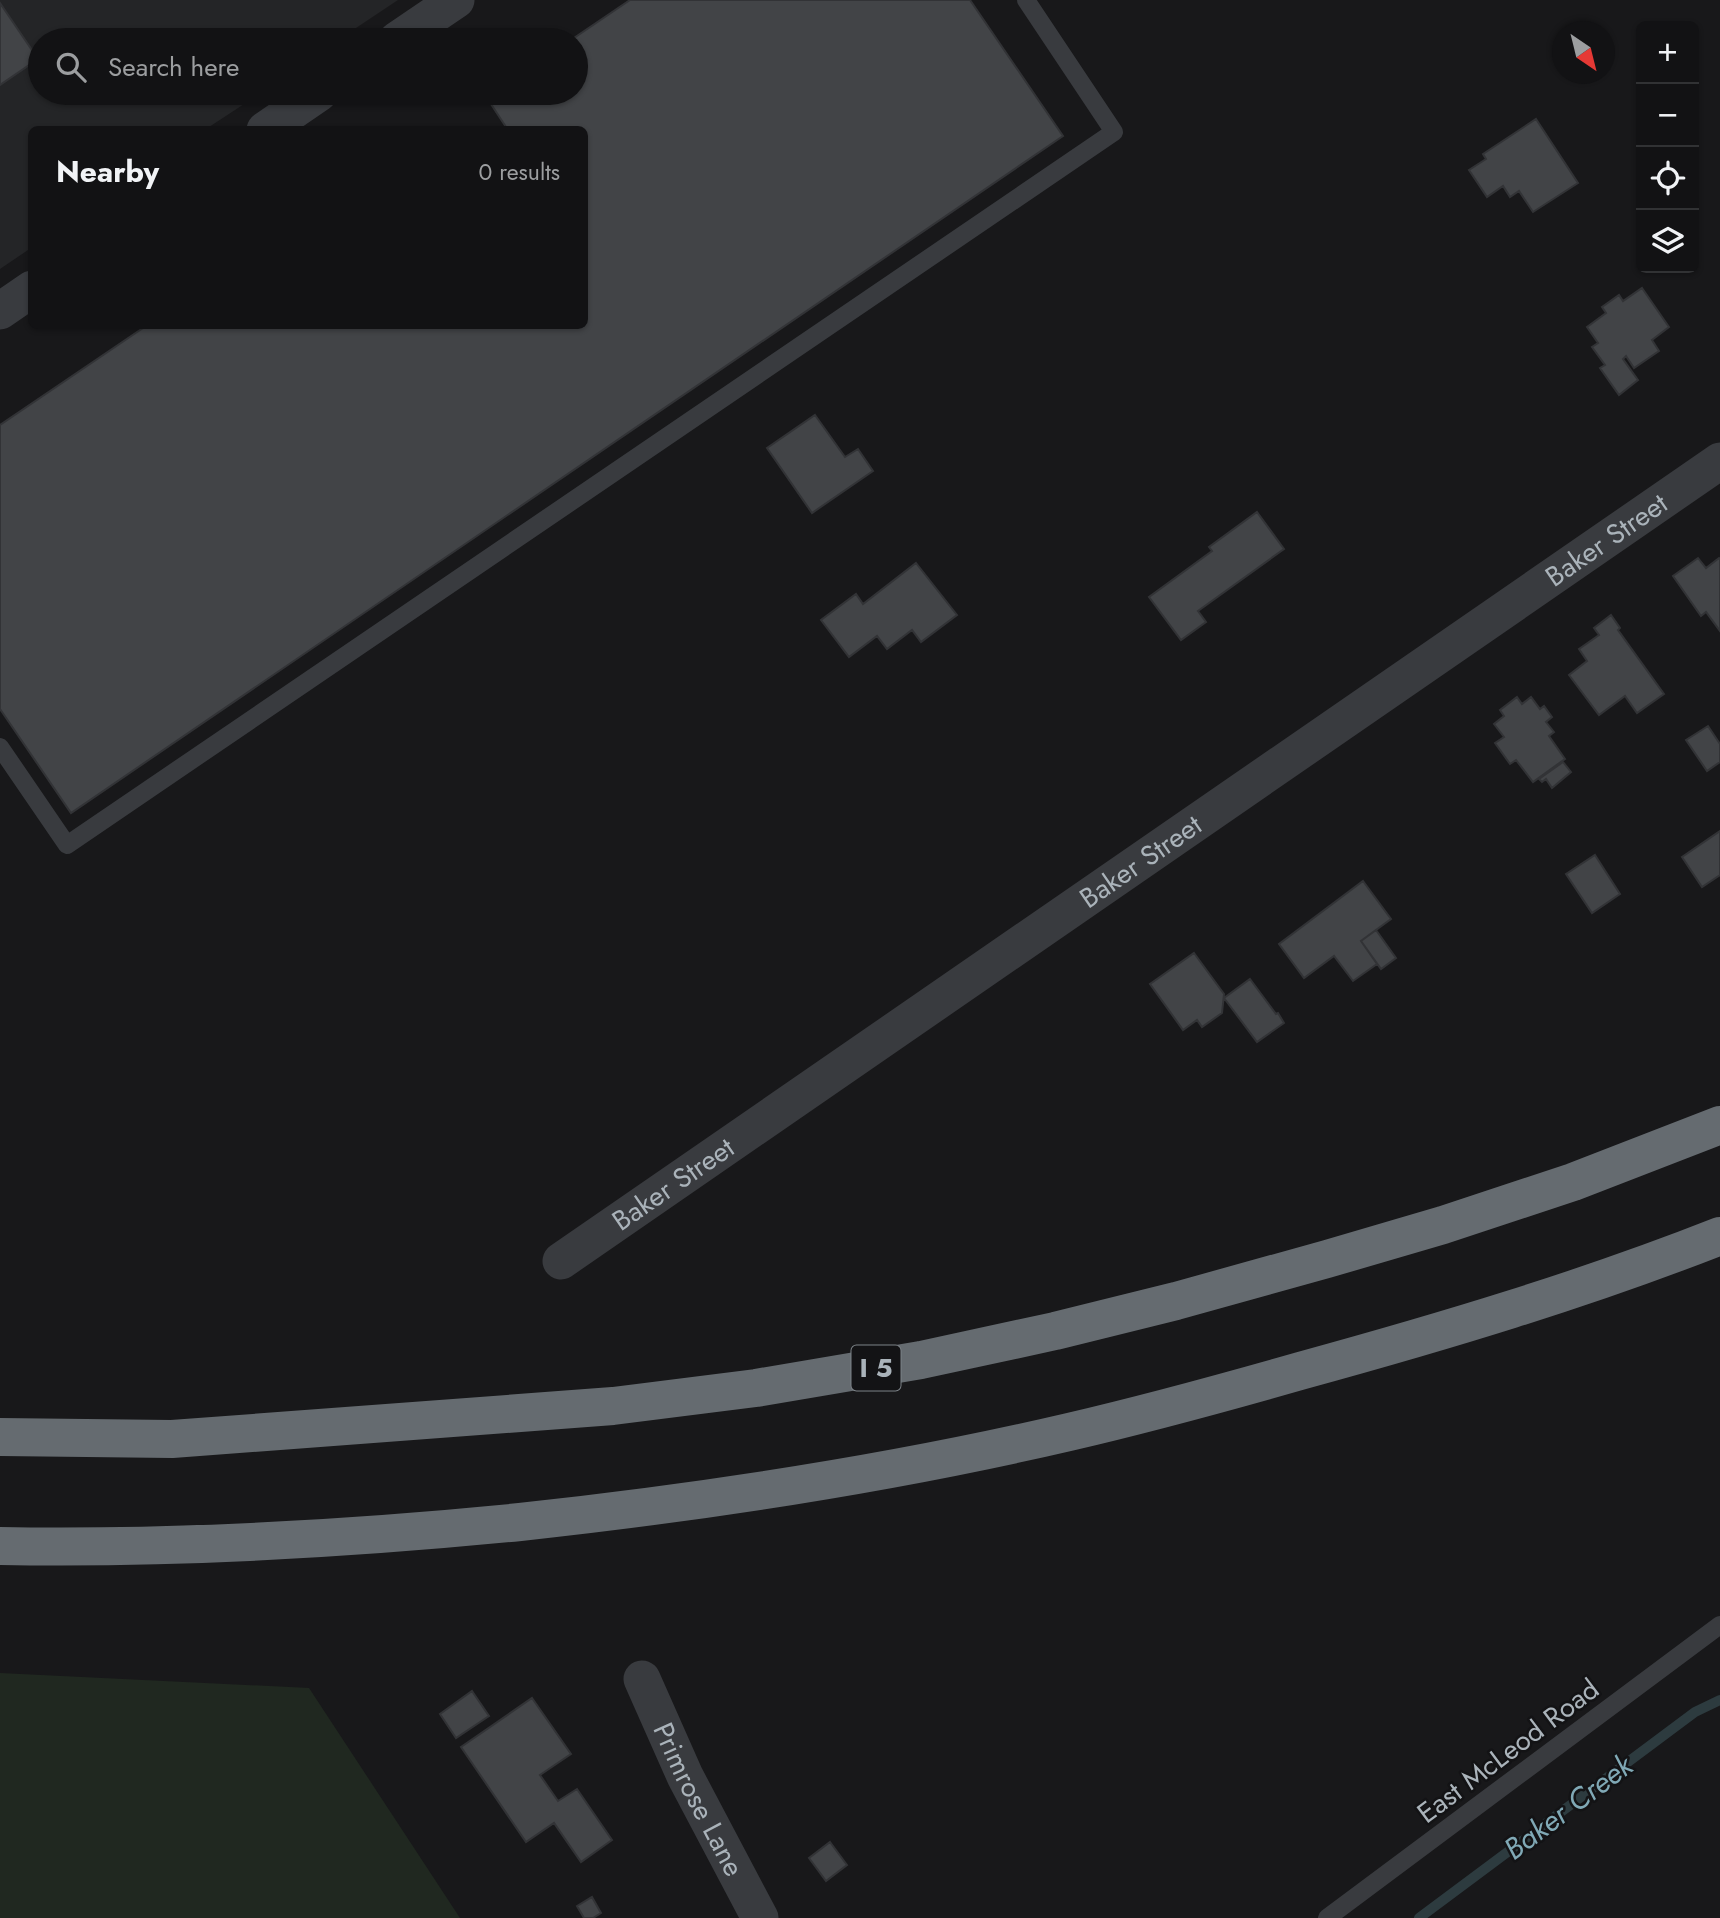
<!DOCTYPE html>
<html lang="en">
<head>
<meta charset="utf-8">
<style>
	:root { --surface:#121214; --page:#1f2022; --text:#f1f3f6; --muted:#9c9ea0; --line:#313234 }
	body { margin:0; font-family:Jost,sans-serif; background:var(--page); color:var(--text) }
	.controls { position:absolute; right:21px; top:21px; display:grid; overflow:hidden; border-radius:10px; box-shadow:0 2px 5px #0004 }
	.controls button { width:63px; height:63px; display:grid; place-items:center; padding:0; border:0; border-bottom:2px solid var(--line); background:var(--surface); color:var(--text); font:35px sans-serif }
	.compass { position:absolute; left:1552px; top:21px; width:63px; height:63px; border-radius:50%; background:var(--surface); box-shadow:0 2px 5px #0004; rotate:145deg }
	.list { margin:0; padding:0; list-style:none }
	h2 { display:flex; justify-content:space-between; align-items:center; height:91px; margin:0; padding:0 28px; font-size:30px }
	h2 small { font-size:23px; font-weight:400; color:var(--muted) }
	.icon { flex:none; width:38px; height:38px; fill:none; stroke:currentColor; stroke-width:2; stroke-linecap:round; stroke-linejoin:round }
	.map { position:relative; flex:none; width:1720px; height:1918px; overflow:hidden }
	.search { position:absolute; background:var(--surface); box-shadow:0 2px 5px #0004; left:28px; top:28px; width:560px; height:77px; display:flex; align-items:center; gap:18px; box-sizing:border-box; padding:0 24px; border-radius:38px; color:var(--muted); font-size:26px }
	.panel { position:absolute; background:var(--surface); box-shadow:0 2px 5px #0004; left:28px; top:126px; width:560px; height:203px; border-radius:10px }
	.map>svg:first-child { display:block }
	.built { fill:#242527 }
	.green { fill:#202820 }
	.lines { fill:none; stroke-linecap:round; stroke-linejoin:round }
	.stream { stroke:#2d3b3f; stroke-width:10 }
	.building { fill:#424447; stroke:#323336; stroke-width:2 }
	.service { stroke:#393b3f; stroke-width:18 }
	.minor { stroke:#393b3f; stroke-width:37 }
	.motorway { stroke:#656b70; stroke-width:38 }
	.labels { text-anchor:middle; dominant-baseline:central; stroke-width:5; stroke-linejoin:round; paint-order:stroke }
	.shield { fill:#131315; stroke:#7d8388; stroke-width:2 }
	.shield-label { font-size:26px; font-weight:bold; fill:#aab3ba }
	.street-label { font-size:28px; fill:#aab3ba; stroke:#131315 }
	.water-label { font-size:30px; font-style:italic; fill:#80a9b6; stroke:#131315 }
</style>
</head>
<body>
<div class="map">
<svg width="1720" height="1918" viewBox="0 0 1720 1918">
	<rect width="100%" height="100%" fill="#18181a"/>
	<path class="built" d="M 0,0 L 398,0 L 338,40 L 40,40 L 40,93 L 261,93 L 206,129 L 32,130 L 31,248 L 0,269 Z"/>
	<path class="green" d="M 0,1673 L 309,1688 L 460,1918 L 0,1918 Z"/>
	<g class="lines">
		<path class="stream" d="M 1419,1918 L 1695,1712 L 1720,1700"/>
	</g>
	<path class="building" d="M 630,0 L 970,0 L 1063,136 L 71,813 L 0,709 L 0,425 L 146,326 L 584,326 L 584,130 L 508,130 L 487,98 L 494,93 L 576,93 L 576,40 L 571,40 Z
		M 0,3 L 38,59 L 0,85 Z
		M 1536,119 L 1578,183 L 1533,212 L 1519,191 L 1510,197 L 1503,186 L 1487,197 L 1469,170 L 1486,159 L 1483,154 Z
		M 1642,288 L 1669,327 L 1652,340 L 1659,351 L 1634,368 L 1626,356 L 1623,359 L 1638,380 L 1619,395 L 1600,368 L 1605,365 L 1592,347 L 1598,343 L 1587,327 L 1606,313 L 1602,307 L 1619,295 L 1623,301 Z
		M 815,415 L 845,457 L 858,449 L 873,471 L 812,513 L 767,448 Z
		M 1257,512 L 1284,549 L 1198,611 L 1206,622 L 1181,640 L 1149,597 L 1212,551 L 1209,547 Z
		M 1698,558 L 1706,568 L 1719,558 L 1720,559 L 1720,631 L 1706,612 L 1701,616 L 1673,576 Z
		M 916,563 L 957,615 L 921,642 L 912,630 L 887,649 L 877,636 L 849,657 L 821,620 L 856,594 L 863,604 Z
		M 1611,615 L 1620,628 L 1618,630 L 1664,694 L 1637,713 L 1625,696 L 1599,715 L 1569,675 L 1587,661 L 1579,649 L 1599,635 L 1594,628 Z
		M 1517,697 L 1522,704 L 1531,697 L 1540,709 L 1544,706 L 1552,717 L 1546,722 L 1554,732 L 1549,736 L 1565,759 L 1533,782 L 1516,760 L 1510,764 L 1495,743 L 1504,737 L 1494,724 L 1504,716 L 1500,710 Z
		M 1708,726 L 1720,744 L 1720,762 L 1707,771 L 1686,740 Z
		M 1563,762 L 1571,772 L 1552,788 L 1546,779 L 1542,782 L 1539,779 Z
		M 1720,831 L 1720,875 L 1702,887 L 1682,857 Z
		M 1595,855 L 1620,894 L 1592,913 L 1566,874 Z
		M 1363,881 L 1391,919 L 1361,941 L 1377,964 L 1353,981 L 1334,956 L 1304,978 L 1279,944 Z
		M 1376,930 L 1396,958 L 1381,969 L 1361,941 Z
		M 1194,953 L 1224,994 L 1222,1013 L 1202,1027 L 1197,1020 L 1183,1030 L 1150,984 Z
		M 1250,979 L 1276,1014 L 1278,1013 L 1284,1023 L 1257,1042 L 1224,998 Z
		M 472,1691 L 489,1716 L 456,1738 L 440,1714 Z
		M 532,1698 L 571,1754 L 540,1775 L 558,1801 L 577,1789 L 612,1840 L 581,1862 L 554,1823 L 526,1842 L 461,1747 Z
		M 830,1842 L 847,1865 L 826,1881 L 809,1858 Z
		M 592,1897 L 601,1913 L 593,1918 L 584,1918 L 577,1906 Z"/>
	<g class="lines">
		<path class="service" d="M 0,747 L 67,845 L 1114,132 L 1026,0
			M 1327,1918 L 1720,1625"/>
		<g class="minor">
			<path d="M 397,40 L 456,0"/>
			<path d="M 265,130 L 319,93"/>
			<path d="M 0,311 L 32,289"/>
			<path id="s1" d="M 561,1261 L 1720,461"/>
			<path id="s2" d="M 642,1679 L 685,1776 L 760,1918"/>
		</g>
		<path class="motorway" d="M 0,1437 L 172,1439 L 613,1406 L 756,1388 L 921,1360 L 1055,1331 L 1176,1301 L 1327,1259 L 1443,1225 L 1573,1182 L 1720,1125
			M 0,1546 C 174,1549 348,1539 520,1522 C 704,1502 889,1474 1069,1432 C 1146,1414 1223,1393 1300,1371 C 1442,1332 1583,1290 1720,1236"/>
	</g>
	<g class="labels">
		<rect class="shield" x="851.5" y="1345.5" width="49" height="45" rx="5"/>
		<g class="shield-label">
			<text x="876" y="1368">I 5</text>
		</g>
		<g class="street-label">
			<text stroke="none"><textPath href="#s1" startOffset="1270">Baker Street</textPath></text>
			<text stroke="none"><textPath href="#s1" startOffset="704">Baker Street</textPath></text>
			<text stroke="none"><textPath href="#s1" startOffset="136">Baker Street</textPath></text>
			<text transform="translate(1508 1751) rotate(-37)">East McLeod Road</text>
			<text stroke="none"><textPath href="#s2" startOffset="133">Primrose Lane</textPath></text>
		</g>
		<g class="water-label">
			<text transform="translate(1568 1807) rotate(-37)">Baker Creek</text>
		</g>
	</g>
</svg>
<div class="controls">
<button>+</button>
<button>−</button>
<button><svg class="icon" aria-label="locate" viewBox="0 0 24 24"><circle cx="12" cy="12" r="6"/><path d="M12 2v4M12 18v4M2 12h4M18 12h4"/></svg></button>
<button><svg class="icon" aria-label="layers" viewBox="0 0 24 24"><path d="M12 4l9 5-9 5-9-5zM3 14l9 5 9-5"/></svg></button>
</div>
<svg class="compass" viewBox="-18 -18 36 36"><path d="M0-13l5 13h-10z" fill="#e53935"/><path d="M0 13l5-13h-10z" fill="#9c9ea0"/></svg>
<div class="search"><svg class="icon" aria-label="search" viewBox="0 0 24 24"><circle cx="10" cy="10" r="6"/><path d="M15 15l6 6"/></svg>Search here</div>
<section class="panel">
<h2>Nearby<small>0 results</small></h2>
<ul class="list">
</ul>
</section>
</div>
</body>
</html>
